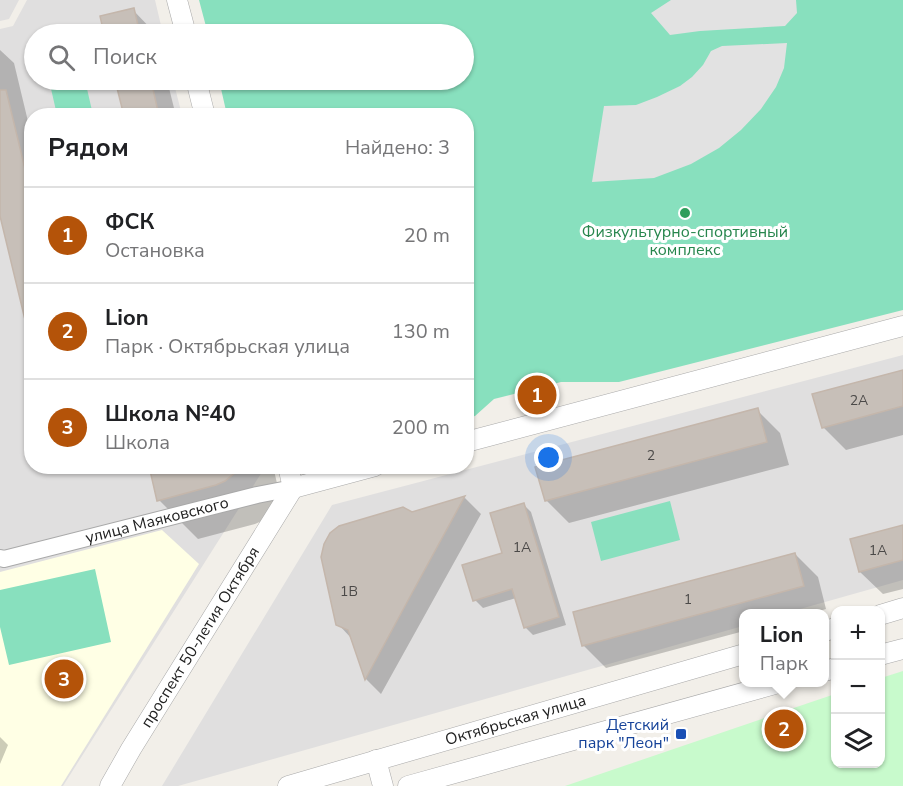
<!DOCTYPE html>
<html lang="ru">
<head>
<meta charset="utf-8">
<style>
	:root { --surface:#fff; --page:#f6f6f6; --text:#202124; --muted:#757577; --line:#e0e0e0; --accent:#b45309 }
	body { margin:0; font-family:"Nunito Sans",sans-serif; background:var(--page); color:var(--text) }
	.controls { position:absolute; right:18px; bottom:18px; display:grid; overflow:hidden; border-radius:12px; box-shadow:0 2px 4px #0004 }
	.controls button { width:54px; height:54px; display:grid; place-items:center; padding:0; border:0; border-bottom:2px solid var(--line); background:var(--surface); color:var(--text); font:30px sans-serif }
	.you { position:absolute; left:549px; top:458px; width:21px; height:21px; margin:-15px; border:4px solid #fff; border-radius:50%; background:#1a73e8; box-shadow:0 0 0 9px #1a73e833 }
	.badge { display:grid; place-items:center; width:39px; height:39px; border-radius:50%; background:var(--accent); color:#fff; font-size:20px; font-weight:700 }
	.pin { position:absolute; translate:-50% -50%; border:3px solid #fff; box-shadow:0 2px 6px #0006 }
	.popup { position:absolute; left:739px; top:609px; width:90px; height:78px; box-sizing:border-box; display:grid; place-content:center; border-radius:12px; background:var(--surface); filter:drop-shadow(0 2px 4px #0005); font-size:20px; white-space:nowrap; color:var(--muted) }
	.popup b { font-size:22px; color:var(--text) }
	.popup::after { content:''; position:absolute; left:50%; top:100%; margin-left:-12px; border:12px solid transparent; border-top-color:var(--surface) }
	.list { margin:0; padding:0; list-style:none }
	h2 { display:flex; justify-content:space-between; align-items:center; height:78px; margin:0; padding:0 24px; font-size:26px }
	h2 small { font-size:20px; font-weight:400; color:var(--muted) }
	.list li { display:grid; grid-template-columns:39px 1fr auto; gap:18px; align-items:center; box-sizing:border-box; height:96px; padding:0 24px; border-top:2px solid var(--line) }
	.list b { display:block; font-size:22px; white-space:nowrap }
	.list p { margin:0; font-size:20px; white-space:nowrap; color:var(--muted) }
	.list em { font-size:20px; font-style:normal; color:var(--muted) }
	.icon { flex:none; width:33px; height:33px; fill:none; stroke:currentColor; stroke-width:2; stroke-linecap:round; stroke-linejoin:round }
	.map { position:relative; flex:none; width:903px; height:786px; overflow:hidden }
	.search { position:absolute; background:var(--surface); box-shadow:0 2px 4px #0004; left:24px; top:24px; width:450px; height:66px; display:flex; align-items:center; gap:15px; box-sizing:border-box; padding:0 21px; border-radius:33px; color:var(--muted); font-size:22px }
	.panel { position:absolute; background:var(--surface); box-shadow:0 2px 4px #0004; left:24px; top:108px; width:450px; height:366px; border-radius:24px }
	.map>svg:first-child { display:block }
	.residential { fill:#e0dfdf }
	.education { fill:#ffffe5 }
	.park { fill:#c8facc }
	.pitch { fill:#88e0be }
	.parking { fill:#e2e2e2 }
	.shadow { fill:#0003 }
	.building { fill:#c7bfb8; stroke:#c4b6ab; stroke-width:1.5 }
	.lines { fill:none; stroke-linecap:round; stroke-linejoin:round }
	.minor-casing { stroke:#a9a9a9; stroke-width:18 }
	.tertiary-casing { stroke:#a9a9a9; stroke-width:21 }
	.minor { stroke:#fff; stroke-width:16 }
	.tertiary { stroke:#fff; stroke-width:20 }
	.leisure-dot { fill:#2e9e5b; stroke:#fff; stroke-width:2 }
	.transit-dot { fill:#1a4fb4; stroke:#fff; stroke-width:2 }
	.labels { text-anchor:middle; dominant-baseline:central; stroke-width:6; stroke-linejoin:round; paint-order:stroke }
	.number-label { font-size:14px; fill:#4b4948 }
	.leisure-label { font-size:16px; fill:#27864d; stroke:#fff }
	.street-label { font-size:16px; fill:#222; stroke:#fff }
	.transit-label { font-size:16px; fill:#164399; stroke:#fff; text-anchor:end }
</style>
</head>
<body>
<div class="map">
<svg width="903" height="786" viewBox="0 0 903 786">
	<rect width="100%" height="100%" fill="#f2efe9"/>
	<path class="residential" d="M 0,0 L 19,0 L 9,19 L 0,21 Z
		M 27,0 L 155,0 L 163,34 L 34,34 L 34,80 L 173,80 L 182,115 L 32,116 L 32,466 L 261,466 L 262,472 L 63,786 L 0,786 L 0,29 L 13,26 Z
		M 903,355 L 903,580 L 786,613 L 744,614 L 743,626 L 178,786 L 162,786 L 332,505 Z"/>
	<path class="education" d="M 162,530 L 199,564 L 61,786 L 0,786 L 0,572 Z"/>
	<path class="park" d="M 903,671 L 903,786 L 565,786 L 835,694 L 836,764 L 880,764 L 881,678 Z"/>
	<path class="pitch" d="M 199,0 L 903,0 L 903,310 L 619,382 L 561,382 L 494,399 L 475,416 L 467,418 L 466,116 L 227,115 L 219,80 L 464,80 L 464,34 L 208,34 Z
		M 49,80 L 85,80 L 93,115 L 57,115 Z
		M 670,501 L 680,540 L 601,561 L 591,522 Z
		M 95,569 L 111,642 L 9,665 L 0,627 L 0,590 Z"/>
	<path class="parking" d="M 671,0 L 796,0 L 797,13 L 785,26 L 700,31 L 670,35 L 651,13 Z
		M 787,43 L 784,68 L 776,87 L 761,109 L 741,130 L 719,148 L 691,164 L 654,178 L 592,182 L 604,106 L 636,105 L 657,97 L 680,86 L 692,77 L 703,65 L 711,51 L 722,46 Z"/>
	<path class="shadow" d="M 133,10 L 156,34 L 106,34 L 102,18 Z
		M 0,50 L 14,63 L 32,138 L 32,308 L 0,210 Z
		M 116,80 L 167,80 L 176,116 L 125,116 Z
		M 903,372 L 903,435 L 846,450 L 823,427 Z
		M 757,410 L 780,433 L 789,465 L 569,523 L 546,500 Z
		M 150,466 L 273,466 L 279,492 L 264,520 L 255,524 L 198,539 L 159,500 Z
		M 465,498 L 481,514 L 381,694 L 366,679 L 352,639 L 338,624 L 411,514 Z
		M 523,504 L 531,512 L 566,625 L 533,635 L 525,627 L 516,598 L 483,608 L 475,600 L 504,554 Z
		M 903,526 L 903,589 L 883,594 L 860,572 Z
		M 795,554 L 818,577 L 826,609 L 809,614 L 744,614 L 744,631 L 606,668 L 583,645 Z
		M 0,737 L 8,745 L 0,764 Z"/>
	<path class="building" d="M 134,8 L 140,34 L 104,34 L 100,16 Z
		M 115,80 L 151,80 L 159,116 L 124,116 Z
		M 0,90 L 6,90 L 32,198 L 32,323 L 26,324 L 0,216 Z
		M 903,370 L 903,406 L 822,428 L 812,394 Z
		M 758,408 L 767,442 L 545,501 L 535,467 Z
		M 149,466 L 243,466 L 225,481 L 216,485 L 157,501 Z
		M 465,496 L 412,593 L 365,680 L 348,630 L 336,625 L 321,557 L 324,544 L 330,533 L 339,526 L 403,507 L 412,512 Z
		M 524,503 L 559,617 L 524,628 L 512,589 L 473,601 L 462,565 L 502,553 L 490,513 Z
		M 903,525 L 903,560 L 859,572 L 850,539 Z
		M 795,553 L 804,586 L 582,646 L 573,612 Z"/>
	<g class="lines">
		<defs>
			<g id="minor">
				<path id="s1" d="M 0,558 L 4,559 L 257,495 L 293,488"/>
			</g>
			<g id="tertiary">
				<path d="M 177,0 L 186,34"/>
				<path d="M 196,80 L 205,116"/>
				<path d="M 466,442 L 903,326"/>
				<path d="M 288,466 L 293,488"/>
				<path d="M 293,488 L 375,466"/>
				<path d="M 880,615 L 903,608"/>
				<path d="M 824,631 L 836,628"/>
				<path d="M 880,655 L 903,649"/>
				<path d="M 824,671 L 836,668"/>
				<path d="M 376,760 L 383,786"/>
				<path id="s2" d="M 110,786 L 131,749 L 293,488"/>
				<path id="s3" d="M 288,786 L 744,654"/>
				<path d="M 408,786 L 782,682"/>
			</g>
		</defs>
		<use href="#minor" class="minor-casing"/>
		<use href="#tertiary" class="tertiary-casing"/>
		<use href="#minor" class="minor"/>
		<use href="#tertiary" class="tertiary"/>
	</g>
	<circle class="leisure-dot" cx="685" cy="213" r="6"/>
	<rect class="transit-dot" x="675" y="728" width="12" height="12" rx="3"/>
	<g class="labels">
		<g class="number-label">
			<text x="859" y="400">2А</text>
			<text x="651" y="455">2</text>
			<text x="522" y="547">1А</text>
			<text x="878" y="550">1А</text>
			<text x="349" y="591">1В</text>
			<text x="688" y="599">1</text>
		</g>
		<g class="leisure-label">
			<text x="685" y="232">Физкультурно-спортивный<tspan x="685" dy="18">комплекс</tspan></text>
		</g>
		<g class="street-label">
			<text stroke="none"><textPath href="#s1" startOffset="162">улица Маяковского</textPath></text>
			<text stroke="none"><textPath href="#s2" startOffset="174">проспект 50-летия Октября</textPath></text>
			<text stroke="none"><textPath href="#s3" startOffset="237">Октябрьская улица</textPath></text>
		</g>
		<g class="transit-label">
			<text x="669" y="725">Детский<tspan x="669" dy="18">парк "Леон"</tspan></text>
		</g>
	</g>
</svg>
<div class="controls">
<button>+</button>
<button>−</button>
<button><svg class="icon" aria-label="layers" viewBox="0 0 24 24"><path d="M12 4l9 5-9 5-9-5zM3 14l9 5 9-5"/></svg></button>
</div>
<div class="you"></div>
<div class="pin badge" style="left:537px;top:395px">1</div>
<div class="pin badge" style="left:784px;top:729px">2</div>
<div class="popup"><b>Lion</b>Парк</div>
<div class="pin badge" style="left:64px;top:679px">3</div>
<div class="search"><svg class="icon" aria-label="search" viewBox="0 0 24 24"><circle cx="10" cy="10" r="6"/><path d="M15 15l6 6"/></svg>Поиск</div>
<section class="panel">
<h2>Рядом<small>Найдено: 3</small></h2>
<ul class="list">
<li><span class="badge">1</span><div><b>ФСК</b><p>Остановка</p></div><em>20 m</em></li>
<li><span class="badge">2</span><div><b>Lion</b><p>Парк · Октябрьская улица</p></div><em>130 m</em></li>
<li><span class="badge">3</span><div><b>Школа №40</b><p>Школа</p></div><em>200 m</em></li>
</ul>
</section>
</div>
</body>
</html>
